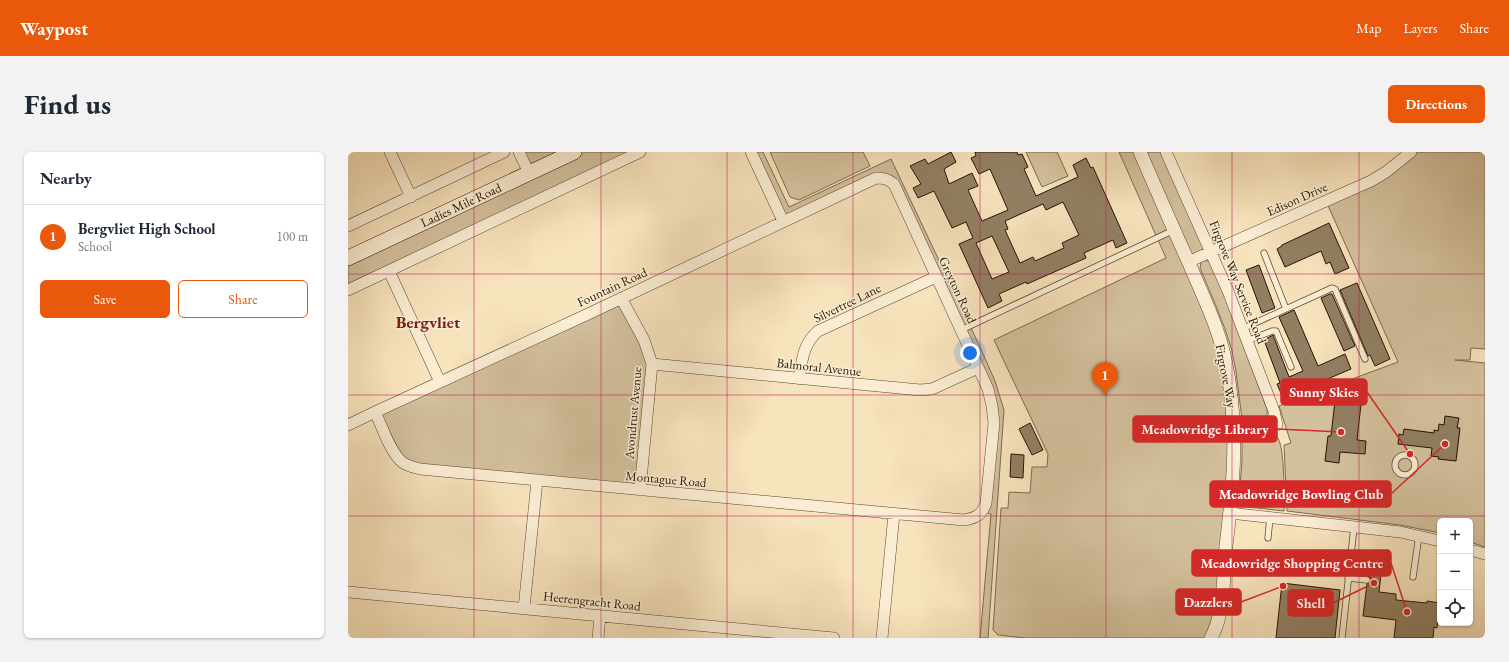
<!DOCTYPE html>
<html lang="en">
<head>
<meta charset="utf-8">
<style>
	:root { --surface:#fff; --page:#f2f2f3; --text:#1f2937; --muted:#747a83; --line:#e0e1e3; --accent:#ea580c }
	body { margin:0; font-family:"EB Garamond",serif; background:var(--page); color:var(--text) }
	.controls { position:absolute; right:12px; bottom:12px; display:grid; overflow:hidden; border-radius:6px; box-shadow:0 1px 3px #0004 }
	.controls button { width:36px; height:36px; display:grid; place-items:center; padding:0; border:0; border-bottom:1px solid var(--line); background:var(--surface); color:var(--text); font:20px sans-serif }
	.you { position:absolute; left:622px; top:201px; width:14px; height:14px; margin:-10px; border:3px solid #fff; border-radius:50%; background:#1a73e8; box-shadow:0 0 0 6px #1a73e833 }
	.badge { display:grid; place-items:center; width:26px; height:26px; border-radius:50%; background:var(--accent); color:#fff; font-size:13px; font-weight:700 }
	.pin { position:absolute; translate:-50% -33px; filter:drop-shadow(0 1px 2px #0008) }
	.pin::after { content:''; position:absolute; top:21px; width:14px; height:12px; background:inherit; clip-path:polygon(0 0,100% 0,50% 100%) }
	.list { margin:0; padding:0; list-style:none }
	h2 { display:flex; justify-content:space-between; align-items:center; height:52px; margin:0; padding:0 16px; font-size:17px }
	h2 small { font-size:13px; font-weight:400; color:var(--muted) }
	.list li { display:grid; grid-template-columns:26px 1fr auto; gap:12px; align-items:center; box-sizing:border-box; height:64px; padding:0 16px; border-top:1px solid var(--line) }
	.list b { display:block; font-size:15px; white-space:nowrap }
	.list p { margin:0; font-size:13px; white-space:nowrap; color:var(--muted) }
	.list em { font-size:13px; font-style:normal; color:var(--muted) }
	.actions { display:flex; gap:8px; padding:12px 16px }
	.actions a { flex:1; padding:9px 0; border:1px solid var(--accent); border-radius:6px; text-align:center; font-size:14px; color:var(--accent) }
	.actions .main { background:var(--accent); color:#fff }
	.icon { flex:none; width:22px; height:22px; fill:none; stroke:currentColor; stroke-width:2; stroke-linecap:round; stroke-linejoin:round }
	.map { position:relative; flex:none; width:1137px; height:486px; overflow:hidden; border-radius:6px }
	header { display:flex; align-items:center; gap:24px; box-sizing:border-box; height:56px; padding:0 20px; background:var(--accent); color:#fff }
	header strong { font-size:19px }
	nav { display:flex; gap:22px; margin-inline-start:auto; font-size:14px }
	.intro { display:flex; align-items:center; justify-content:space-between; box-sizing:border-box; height:96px; padding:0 24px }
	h1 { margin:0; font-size:28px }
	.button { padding:10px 18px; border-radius:6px; background:var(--accent); color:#fff; font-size:14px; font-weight:700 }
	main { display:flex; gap:24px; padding:0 24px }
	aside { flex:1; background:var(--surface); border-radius:6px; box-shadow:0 1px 3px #0004 }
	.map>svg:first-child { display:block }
	.green { fill:#d3c09c; stroke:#7c6a4f }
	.building { fill:#927f63; stroke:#251302; fill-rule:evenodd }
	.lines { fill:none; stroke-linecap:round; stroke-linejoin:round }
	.service-casing { stroke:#5a4730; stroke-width:7 }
	.minor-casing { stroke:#5a4730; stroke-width:12 }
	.tertiary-casing { stroke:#5a4730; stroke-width:14 }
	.secondary-casing { stroke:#251302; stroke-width:16 }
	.service { stroke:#faedd3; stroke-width:5.5 }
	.minor { stroke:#faedd3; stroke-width:11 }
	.tertiary { stroke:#faedd3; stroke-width:13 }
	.secondary { stroke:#faedd3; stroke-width:15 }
	.grid { fill:none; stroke:#c2185b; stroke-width:1; stroke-opacity:0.55 }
	.labels { text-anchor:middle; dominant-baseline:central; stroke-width:3; stroke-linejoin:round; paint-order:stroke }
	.street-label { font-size:13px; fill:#251302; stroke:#faedd3 }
	.district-label { font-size:17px; font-weight:bold; fill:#7a1f14; stroke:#faedd3 }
	.leader { fill:none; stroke:#d62828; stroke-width:1.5 }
	.callout-dot { fill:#d62828; stroke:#faedd3; stroke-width:1.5 }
	.callout { fill:#d62828; stroke:#d62828; stroke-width:1.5 }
	.callout-label { font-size:14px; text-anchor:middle; font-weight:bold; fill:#fff }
</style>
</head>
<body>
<header>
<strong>Waypost</strong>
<nav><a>Map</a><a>Layers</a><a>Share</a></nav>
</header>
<div class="intro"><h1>Find us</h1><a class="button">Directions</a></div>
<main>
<aside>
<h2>Nearby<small></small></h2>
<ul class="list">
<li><span class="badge">1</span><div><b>Bergvliet High School</b><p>School</p></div><em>100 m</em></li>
</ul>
<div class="actions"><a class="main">Save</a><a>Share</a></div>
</aside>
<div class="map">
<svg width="1137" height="486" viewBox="0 0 1137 486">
	<rect width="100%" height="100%" fill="#f7e3bc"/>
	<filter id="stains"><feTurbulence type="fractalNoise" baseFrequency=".005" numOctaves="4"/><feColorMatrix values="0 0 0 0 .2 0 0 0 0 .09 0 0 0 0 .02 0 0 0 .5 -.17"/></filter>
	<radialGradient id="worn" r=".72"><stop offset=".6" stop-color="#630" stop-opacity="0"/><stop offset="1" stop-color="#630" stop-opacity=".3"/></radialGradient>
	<path class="green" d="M 171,0 L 292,0 L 0,138 L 0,106 L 181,21 Z
		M 403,0 L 415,0 L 441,55 L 543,7 L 632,195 L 647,229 L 656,258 L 640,486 L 632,486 L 643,362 L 635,360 L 644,254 L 546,32 L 535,26 L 435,69 Z
		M 422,0 L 515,0 L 522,14 L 451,48 L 442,45 Z
		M 678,0 L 709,0 L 720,24 L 694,35 Z
		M 771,0 L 818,0 L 864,100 L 841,110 L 866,171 L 886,308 L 863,486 L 678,486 L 650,483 L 645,478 L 653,356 L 660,356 L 661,340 L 682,341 L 684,315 L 699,315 L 700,302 L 646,188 L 818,106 Z
		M 1063,0 L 1137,0 L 1137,197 L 1123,196 L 1122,208 L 1107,208 L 1137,211 L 1137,395 L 1122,390 L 1122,369 L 1092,369 L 1092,381 L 1052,373 L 939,359 L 936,293 L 943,291 L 931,254 L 1050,210 L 978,49 Z
		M 857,108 L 862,110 L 873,133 L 919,257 L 919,266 L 912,272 L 914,281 C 919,280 925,281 929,285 C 937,293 936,345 936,359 L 900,355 L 897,353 L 895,354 L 891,346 L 894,308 L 894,267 L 888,220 L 884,199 L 877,177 L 868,154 L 852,116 L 853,110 Z
		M 273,146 L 301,201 L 292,338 L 54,310 L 27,260 Z"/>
	<path class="building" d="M 603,0 L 608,10 L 596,17 L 601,32 L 624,21 L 630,34 L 620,38 L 634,69 L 660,58 L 642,17 L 631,22 L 623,6 L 628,4 L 627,0 L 669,0 L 670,3 L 674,2 L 680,15 L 676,17 L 688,44 L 730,25 L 725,13 L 738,6 L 743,16 L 745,15 L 779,91 L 768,96 L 765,88 L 736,101 L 738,106 L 679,132 L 678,130 L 651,142 L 654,149 L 640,156 L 611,92 L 625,86 L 618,70 L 604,76 L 586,39 L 570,46 L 565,36 L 573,32 L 562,14 L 577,7 L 580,12 ZM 715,50 L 731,83 L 714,91 L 716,96 L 687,109 L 685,105 L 672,111 L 657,78 L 660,77 L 657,69 L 695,52 L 698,58 ZM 644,84 L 661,120 L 644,127 L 628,91 Z
		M 981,71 L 1001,116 L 987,122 L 982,110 L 978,112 L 973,99 L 937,115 L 929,97 L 934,94 L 934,93 Z
		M 911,113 L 927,156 L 914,161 L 898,118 Z
		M 1009,131 L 1042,207 L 1027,214 L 1022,203 L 1020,204 L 992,138 Z
		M 982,142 L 984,142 L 1007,194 L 996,199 L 973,146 Z
		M 946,158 L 970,214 L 997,202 L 1003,217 L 935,246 L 929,232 L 932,231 L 916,188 L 925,183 L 941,225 L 955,219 L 931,165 Z
		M 987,249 L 1013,252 L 1009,288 L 1018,289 L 1017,302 L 992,300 L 991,311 L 977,309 L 980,284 L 983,284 Z
		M 1097,264 L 1111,266 L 1109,276 L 1112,276 L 1108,309 L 1090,307 L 1091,305 L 1083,304 L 1084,296 L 1050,292 L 1051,282 L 1055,283 L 1056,277 L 1086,281 L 1086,278 L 1090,279 L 1091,272 L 1096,273 Z
		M 682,271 L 695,298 L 684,303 L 671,277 Z
		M 663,302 L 676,303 L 675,326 L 662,325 Z
		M 1021,412 L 1034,413 L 1031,440 L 1048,442 L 1048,448 L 1079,451 L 1079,449 L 1092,451 L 1089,476 L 1086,475 L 1085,486 L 1046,486 L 1048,468 L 1015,464 L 1019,432 L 1023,429 L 1023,426 L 1020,424 Z
		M 934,431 L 992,438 L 987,486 L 928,486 Z"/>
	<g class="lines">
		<defs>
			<path id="service" d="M 916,101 L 938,157
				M 894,177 L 984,136 L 987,137 L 1017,207
				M 613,178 L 826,78
				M 899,189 L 924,179 L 928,179 L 943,215
				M1047 313a10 10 0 1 1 20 0a10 10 0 1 1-20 0Z
				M 920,386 L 922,365
				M 980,417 L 1001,419
				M 1065,425 L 1071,383
				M 1000,426 L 1019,428
				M 994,486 L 1006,375"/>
			<path id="minor" d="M 42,0 L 63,45
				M 171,0 L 181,21
				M 403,0 L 435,69
				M 818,0 L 880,139 L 926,259 L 929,273
				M 0,74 L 156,0
				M 840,110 L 1023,29 L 1038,20 L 1063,0
				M 41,119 L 92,230
				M 0,138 L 292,0
				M 273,146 L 296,188 L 304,212 L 292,338
				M 304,212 L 572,238 L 584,237 L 630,216
				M 451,227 C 454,208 455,192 470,179 L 588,125
				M 0,273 L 27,260 L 238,163 L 528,26 C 536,26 540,27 546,32 L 640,237 L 644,254 L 646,271 L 638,351 C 634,363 628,366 616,368 L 72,317 C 65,315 59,314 54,310 C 42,300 34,274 27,260
				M 882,361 L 1052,380 L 1092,389
				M 1122,398 L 1137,402
				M 0,440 L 486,486
				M 176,456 L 189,329
				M 250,486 L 252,464
				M 534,486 L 546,362"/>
			<path id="tertiary" d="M 792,0 C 808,37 824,74 841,111 C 854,142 870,174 877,207 C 891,272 886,329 878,394 C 875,423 877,461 863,486"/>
			<path id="secondary" d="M 0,106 L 226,0"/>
		</defs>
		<use href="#service" class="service-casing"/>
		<use href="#minor" class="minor-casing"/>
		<use href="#tertiary" class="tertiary-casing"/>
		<use href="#secondary" class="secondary-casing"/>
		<use href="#service" class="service"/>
		<use href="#minor" class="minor"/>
		<use href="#tertiary" class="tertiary"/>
		<use href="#secondary" class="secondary"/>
	</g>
	<path class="grid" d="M 126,0 L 126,486M 253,0 L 253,486M 379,0 L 379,486M 505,0 L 505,486M 632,0 L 632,486M 758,0 L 758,486M 884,0 L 884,486M 1011,0 L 1011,486M 0,122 L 1137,122M 0,243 L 1137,243M 0,364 L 1137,364"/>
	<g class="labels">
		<g class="street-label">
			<text transform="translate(949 47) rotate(-24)">Edison Drive</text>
			<text transform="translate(113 53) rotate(-25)">Ladies Mile Road</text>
			<text transform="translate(890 130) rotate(68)">Firgrove Way Service Road</text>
			<text transform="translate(264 135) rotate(-25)">Fountain Road</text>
			<text transform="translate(610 138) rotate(65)">Greyton Road</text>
			<text transform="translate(499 151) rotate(-26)">Silvertree Lane</text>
			<text transform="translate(471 215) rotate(6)">Balmoral Avenue</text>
			<text transform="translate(878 224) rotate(79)">Firgrove Way</text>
			<text transform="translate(285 261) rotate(-85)">Avondrust Avenue</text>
			<text transform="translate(318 327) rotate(5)">Montague Road</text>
			<text transform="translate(244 449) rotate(6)">Heerengracht Road</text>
		</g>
		<g class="district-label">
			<text x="80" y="170">Bergvliet</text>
		</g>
	</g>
	<path class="leader" d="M1062 302L1019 240M993 280L929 277M1097 292L1043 342M1059 460L1043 411M935 434L893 450M1026 431L985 451"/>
	<g class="callout-dot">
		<circle cx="1062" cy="302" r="4"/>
		<circle cx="993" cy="280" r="4"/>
		<circle cx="1097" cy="292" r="4"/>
		<circle cx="1059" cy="460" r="4"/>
		<circle cx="935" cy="434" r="4"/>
		<circle cx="1026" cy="431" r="4"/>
	</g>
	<g class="callout">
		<rect x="933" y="227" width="86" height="26" rx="4"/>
		<rect x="785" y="264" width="144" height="26" rx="4"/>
		<rect x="862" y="329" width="181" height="26" rx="4"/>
		<rect x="844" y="398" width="199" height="26" rx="4"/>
		<rect x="828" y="437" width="65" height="26" rx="4"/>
		<rect x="940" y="438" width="45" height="26" rx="4"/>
	</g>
	<g class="callout-label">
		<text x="976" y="245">Sunny Skies</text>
		<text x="857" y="282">Meadowridge Library</text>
		<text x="953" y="347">Meadowridge Bowling Club</text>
		<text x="944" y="416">Meadowridge Shopping Centre</text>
		<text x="860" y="455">Dazzlers</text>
		<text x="963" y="456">Shell</text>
	</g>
	<rect width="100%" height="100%" filter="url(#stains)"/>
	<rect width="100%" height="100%" fill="url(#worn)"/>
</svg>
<div class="controls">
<button>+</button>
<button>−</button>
<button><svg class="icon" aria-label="locate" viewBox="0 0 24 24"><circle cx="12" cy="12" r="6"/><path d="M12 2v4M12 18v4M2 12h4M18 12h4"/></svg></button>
</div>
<div class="you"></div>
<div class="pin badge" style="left:757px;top:243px">1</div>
</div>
</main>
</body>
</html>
